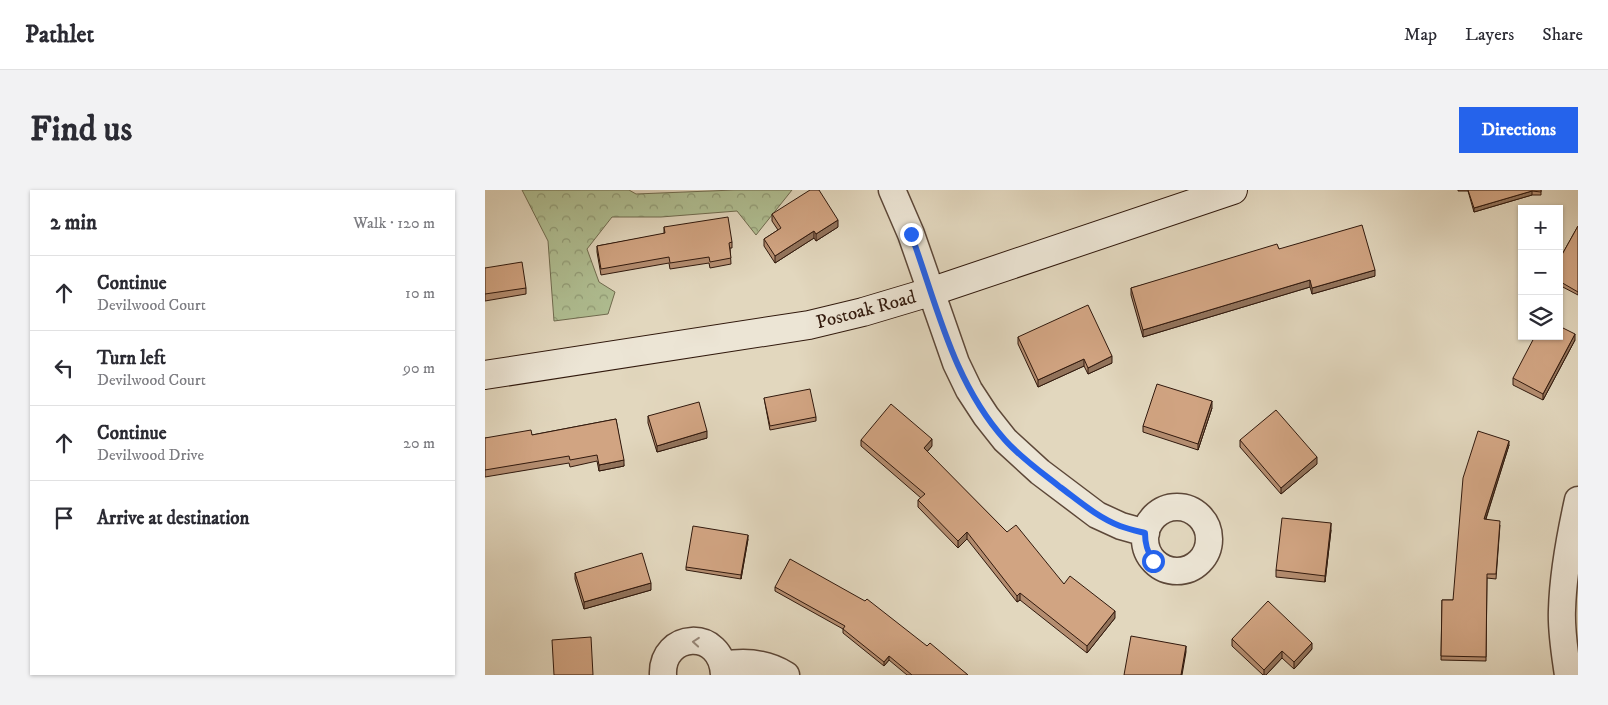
<!DOCTYPE html>
<html lang="en">
<head>
<meta charset="utf-8">
<style>
	:root { --surface:#fff; --page:#f2f2f3; --text:#2b2b33; --muted:#7c7c81; --line:#e1e1e2; --accent:#2563eb }
	body { margin:0; font-family:"IM FELL DW Pica",serif; background:var(--page); color:var(--text) }
	.controls { position:absolute; right:15px; top:15px; display:grid; overflow:hidden; border-radius:0px; box-shadow:0 1px 4px #0004 }
	.controls button { width:45px; height:45px; display:grid; place-items:center; padding:0; border:0; border-bottom:1px solid var(--line); background:var(--surface); color:var(--text); font:25px sans-serif }
	.stop { position:absolute; width:15px; height:15px; margin:-11px; border:4px solid #2563eb; border-radius:50%; background:#fff }
	.stop.end { background:#2563eb; border-color:#fff; box-shadow:0 1px 5px #0008 }
	.list { margin:0; padding:0; list-style:none }
	h2 { display:flex; justify-content:space-between; align-items:center; height:65px; margin:0; padding:0 20px; font-size:21px }
	h2 small { font-size:16px; font-weight:400; color:var(--muted) }
	.list li { display:grid; grid-template-columns:32px 1fr auto; gap:15px; align-items:center; box-sizing:border-box; height:75px; padding:0 20px; border-top:1px solid var(--line) }
	.list b { display:block; font-size:19px; white-space:nowrap }
	.list p { margin:0; font-size:16px; white-space:nowrap; color:var(--muted) }
	.list em { font-size:16px; font-style:normal; color:var(--muted) }
	.icon { flex:none; width:28px; height:28px; fill:none; stroke:currentColor; stroke-width:2; stroke-linecap:round; stroke-linejoin:round }
	.map { position:relative; flex:none; width:1093px; height:485px; overflow:hidden; border-radius:0px }
	header { display:flex; align-items:center; gap:30px; box-sizing:border-box; height:70px; padding:0 25px; background:var(--surface); border-bottom:1px solid var(--line) }
	header strong { font-size:24px }
	nav { display:flex; gap:28px; margin-inline-start:auto; font-size:18px }
	.intro { display:flex; align-items:center; justify-content:space-between; box-sizing:border-box; height:120px; padding:0 30px }
	h1 { margin:0; font-size:35px }
	.button { padding:12px 22px; border-radius:0px; background:var(--accent); color:#fff; font-size:18px; font-weight:700 }
	main { display:flex; gap:30px; padding:0 30px }
	aside { flex:1; background:var(--surface); border-radius:0px; box-shadow:0 1px 4px #0004 }
	.map>svg:first-child { display:block }
	.forest { fill:url(#forest-crowns); stroke:#706c50 }
	.lines { fill:none; stroke-linecap:round; stroke-linejoin:round }
	.street-casing { stroke:#5d4839; stroke-width:29 }
	.secondary-casing { stroke:#31190d; stroke-width:30 }
	.street { stroke:#ece5d5; stroke-width:26 }
	.secondary { stroke:#ece5d5; stroke-width:28 }
	.wall { fill:#b48d70; stroke:#31190d }
	.shaded-wall { fill:#92735b; stroke:#31190d }
	.building { fill:#d1a482; stroke:#31190d }
	.oneway { stroke:#98897b }
	.route { stroke:#2563eb; stroke-width:6 }
	.labels { text-anchor:middle; dominant-baseline:central; stroke-width:4; stroke-linejoin:round; paint-order:stroke }
	.street-label { font-size:19px; fill:#31190d; stroke:#ece5d5 }
</style>
</head>
<body>
<header>
<strong>Pathlet</strong>
<nav><a>Map</a><a>Layers</a><a>Share</a></nav>
</header>
<div class="intro"><h1>Find us</h1><a class="button">Directions</a></div>
<main>
<aside>
<h2>2 min<small>Walk · 120 m</small></h2>
<ul class="list">
<li><svg class="icon" aria-label="ahead" viewBox="0 0 24 24"><path d="M12 20V5M6 11l6-6 6 6"/></svg><div><b>Continue</b><p>Devilwood Court</p></div><em>10 m</em></li>
<li><svg class="icon" aria-label="left" viewBox="0 0 24 24"><path d="M17 20v-9H6M10 6l-5 5 5 5"/></svg><div><b>Turn left</b><p>Devilwood Court</p></div><em>90 m</em></li>
<li><svg class="icon" aria-label="ahead" viewBox="0 0 24 24"><path d="M12 20V5M6 11l6-6 6 6"/></svg><div><b>Continue</b><p>Devilwood Drive</p></div><em>20 m</em></li>
<li><svg class="icon" aria-label="arrive" viewBox="0 0 24 24"><path d="M6 21V4h12l-3 4 3 4H6"/></svg><div><b>Arrive at destination</b></div></li>
</ul>
</aside>
<div class="map">
<svg width="1093" height="485" viewBox="0 0 1093 485">
	<defs>
		<pattern id="forest-crowns" width="20" height="18" patternUnits="userSpaceOnUse" patternTransform="scale(1.25)"><rect width="20" height="18" fill="#b0bf93"/><path d="M2 6a3 3 0 1 1 6 0M12 15a3 3 0 1 1 6 0" fill="none" stroke="#909a76"/></pattern>
	</defs>
	<rect width="100%" height="100%" fill="#e2d7be"/>
	<filter id="stains"><feTurbulence type="fractalNoise" baseFrequency=".004" numOctaves="4"/><feColorMatrix values="0 0 0 0 .2 0 0 0 0 .09 0 0 0 0 .02 0 0 0 .5 -.17"/></filter>
	<radialGradient id="worn" r=".72"><stop offset=".6" stop-color="#630" stop-opacity="0"/><stop offset="1" stop-color="#630" stop-opacity=".3"/></radialGradient>
	<path class="forest" d="M 37,0 L 144,0 L 151,4 L 249,0 L 307,0 L 271,45 L 252,21 L 176,27 L 127,27 L 102,59 L 114,92 L 130,102 L 123,124 L 69,131 L 63,51 Z"/>
	<g class="lines">
		<defs>
			<path id="street" d="M 407,0 L 426,44 L 471,173 L 484,200 L 501,226 L 520,250 L 555,282 L 612,325 L 636,336 L 661,343
				M660 349a32 32 0 1 1 64 0a32 32 0 1 1-64 0Z
				M 238,475 C 260,471 282,473 301,485
				M 178,485 C 176,442 237,437 239,485
				M 1083,485 C 1080,464 1076,442 1077,420 C 1078,383 1085,346 1093,310"/>
			<path id="secondary" d="M 0,185 L 324,135 L 378,122 L 445,102 L 748,0"/>
		</defs>
		<use href="#street" class="street-casing"/>
		<use href="#secondary" class="secondary-casing"/>
		<use href="#street" class="street"/>
		<use href="#secondary" class="secondary"/>
	</g>
	<path class="wall" d="M 973,0 L 1056,0 L 1056,5 L 1047,5 L 989,22 L 983,1 L 973,1 Z
		M 287,24 L 353,37 L 331,51 L 329,48 L 290,73 L 279,56 L 279,49 L 293,40 L 287,31 Z
		M 1093,36 L 1093,105 L 1074,95 L 1074,70 Z
		M 179,37 L 247,52 L 247,58 L 245,58 L 246,74 L 225,78 L 224,73 L 185,79 L 184,73 L 116,85 L 112,62 L 112,56 L 179,44 Z
		M 794,59 L 890,86 L 827,104 L 825,97 L 658,147 L 646,105 L 646,98 Z
		M 0,78 L 41,98 L 41,104 L 0,111 Z
		M 533,147 L 627,173 L 603,184 L 599,176 L 553,197 L 533,154 Z
		M 1090,150 L 1058,210 L 1028,195 L 1028,188 Z
		M 279,208 L 331,227 L 331,231 L 285,240 Z
		M 727,218 L 713,260 L 658,242 L 658,236 Z
		M 163,226 L 222,248 L 172,262 L 163,233 Z
		M 131,229 L 139,276 L 114,281 L 112,271 L 85,277 L 84,273 L 0,287 L 0,248 L 47,245 Z
		M 376,250 L 447,256 L 442,262 L 522,342 L 579,394 L 630,428 L 602,463 L 535,410 L 532,412 L 482,349 L 473,358 L 433,317 L 433,310 L 436,308 L 376,256 Z
		M 755,250 L 832,274 L 796,304 L 755,257 Z
		M 1024,255 L 1001,329 L 1015,335 L 1011,389 L 1002,388 L 1001,471 L 956,470 L 957,410 L 968,410 Z
		M 846,340 L 840,392 L 791,387 L 791,380 Z
		M 263,349 L 256,389 L 201,380 L 201,377 Z
		M 90,383 L 166,400 L 99,419 L 90,389 Z
		M 290,397 L 442,456 L 483,485 L 422,485 L 404,470 L 399,476 L 358,443 L 358,439 L 290,401 Z
		M 747,449 L 827,459 L 809,479 L 797,468 L 781,485 L 778,485 L 747,456 Z"/>
	<path class="shaded-wall" d="M 1047,1 L 1047,5 L 989,22 L 989,18 Z
		M 353,30 L 353,37 L 331,51 L 331,44 Z
		M 329,41 L 329,48 L 290,73 L 290,66 Z
		M 890,80 L 890,86 L 827,104 L 827,98 Z
		M 825,90 L 825,97 L 658,147 L 658,140 Z
		M 1090,144 L 1090,150 L 1058,210 L 1058,204 Z
		M 627,166 L 627,173 L 603,184 L 603,178 Z
		M 599,169 L 599,176 L 553,197 L 553,190 Z
		M 727,211 L 727,218 L 713,260 L 713,254 Z
		M 222,241 L 222,248 L 172,262 L 172,256 Z
		M 447,249 L 447,256 L 439,265 L 439,258 Z
		M 1024,251 L 1024,255 L 999,334 L 999,329 Z
		M 832,267 L 832,274 L 796,304 L 796,298 Z
		M 139,270 L 139,276 L 114,281 L 114,275 Z
		M 846,333 L 846,340 L 840,392 L 840,386 Z
		M 482,342 L 482,349 L 473,358 L 473,351 Z
		M 263,345 L 263,349 L 256,389 L 256,385 Z
		M 166,393 L 166,400 L 99,419 L 99,412 Z
		M 535,403 L 535,410 L 532,412 L 532,406 Z
		M 630,421 L 630,428 L 602,463 L 602,456 Z
		M 827,453 L 827,459 L 809,479 L 809,472 Z
		M 701,456 L 701,462 L 697,485 L 696,485 Z
		M 797,461 L 797,468 L 781,485 L 779,485 L 779,480 Z
		M 404,466 L 404,470 L 399,476 L 399,472 Z"/>
	<path class="building" d="M 325,0 L 334,0 L 353,30 L 331,44 L 329,41 L 290,66 L 279,49 L 296,38 L 287,24 Z
		M 983,0 L 1056,0 L 1056,2 L 1047,1 L 989,18 Z
		M 243,27 L 247,52 L 244,53 L 246,68 L 225,72 L 224,67 L 185,73 L 184,67 L 116,79 L 112,56 L 180,43 L 179,37 Z
		M 877,35 L 890,80 L 827,98 L 825,90 L 658,140 L 646,98 L 792,54 L 794,59 Z
		M 1093,36 L 1093,102 L 1074,91 L 1074,70 Z
		M 37,72 L 41,98 L 0,104 L 0,78 Z
		M 603,115 L 627,166 L 603,178 L 599,169 L 553,190 L 533,147 Z
		M 1074,136 L 1090,144 L 1058,204 L 1028,188 L 1050,146 L 1074,146 Z
		M 672,194 L 727,211 L 713,254 L 658,236 Z
		M 325,199 L 331,227 L 285,236 L 279,208 Z
		M 214,212 L 222,241 L 172,256 L 163,226 Z
		M 406,214 L 447,249 L 439,258 L 522,342 L 531,335 L 579,394 L 585,386 L 630,421 L 602,456 L 535,403 L 532,406 L 482,342 L 473,351 L 433,310 L 440,304 L 376,250 Z
		M 791,220 L 832,267 L 796,298 L 755,250 Z
		M 131,229 L 139,270 L 114,275 L 112,265 L 85,270 L 84,266 L 0,280 L 0,248 L 46,240 L 47,245 Z
		M 993,241 L 1024,251 L 999,329 L 1015,331 L 1011,384 L 1002,384 L 1001,467 L 956,466 L 957,410 L 968,410 L 978,288 Z
		M 797,328 L 846,333 L 840,386 L 791,380 Z
		M 208,336 L 263,345 L 256,385 L 201,377 Z
		M 157,363 L 166,393 L 99,412 L 90,383 Z
		M 305,369 L 380,411 L 382,409 L 442,456 L 445,453 L 483,485 L 427,485 L 404,466 L 399,472 L 358,439 L 360,436 L 290,397 Z
		M 783,411 L 827,453 L 809,472 L 797,461 L 779,480 L 747,449 Z
		M 646,446 L 701,456 L 696,485 L 639,485 Z
		M 106,447 L 108,485 L 69,485 L 67,450 Z"/>
	<defs><path id="oneway-chevron" d="M-2-3.5L2.5 0L-2 3.5" fill="none" stroke-width="1.6" stroke-linecap="round" stroke-linejoin="round" transform="scale(1.25)"/></defs>
	<use class="oneway" href="#oneway-chevron" transform="translate(211 452) rotate(-175)"/>
	<g class="lines">
		<path class="route" d="M 426,44 C 452,115 468,192 520,250 C 535,267 556,282 575,297 C 594,311 612,327 635,336 C 643,339 652,341 660,343 C 660,354 662,361 668,371"/>
	</g>
	<g class="labels">
		<g class="street-label">
			<text transform="translate(381 120) rotate(-15)">Postoak Road</text>
		</g>
	</g>
	<rect width="100%" height="100%" filter="url(#stains)"/>
	<rect width="100%" height="100%" fill="url(#worn)"/>
</svg>
<div class="controls">
<button>+</button>
<button>−</button>
<button><svg class="icon" aria-label="layers" viewBox="0 0 24 24"><path d="M12 4l9 5-9 5-9-5zM3 14l9 5 9-5"/></svg></button>
</div>
<div class="stop" style="left:668px;top:371px"></div>
<div class="stop end" style="left:426px;top:44px"></div>
</div>
</main>
</body>
</html>
